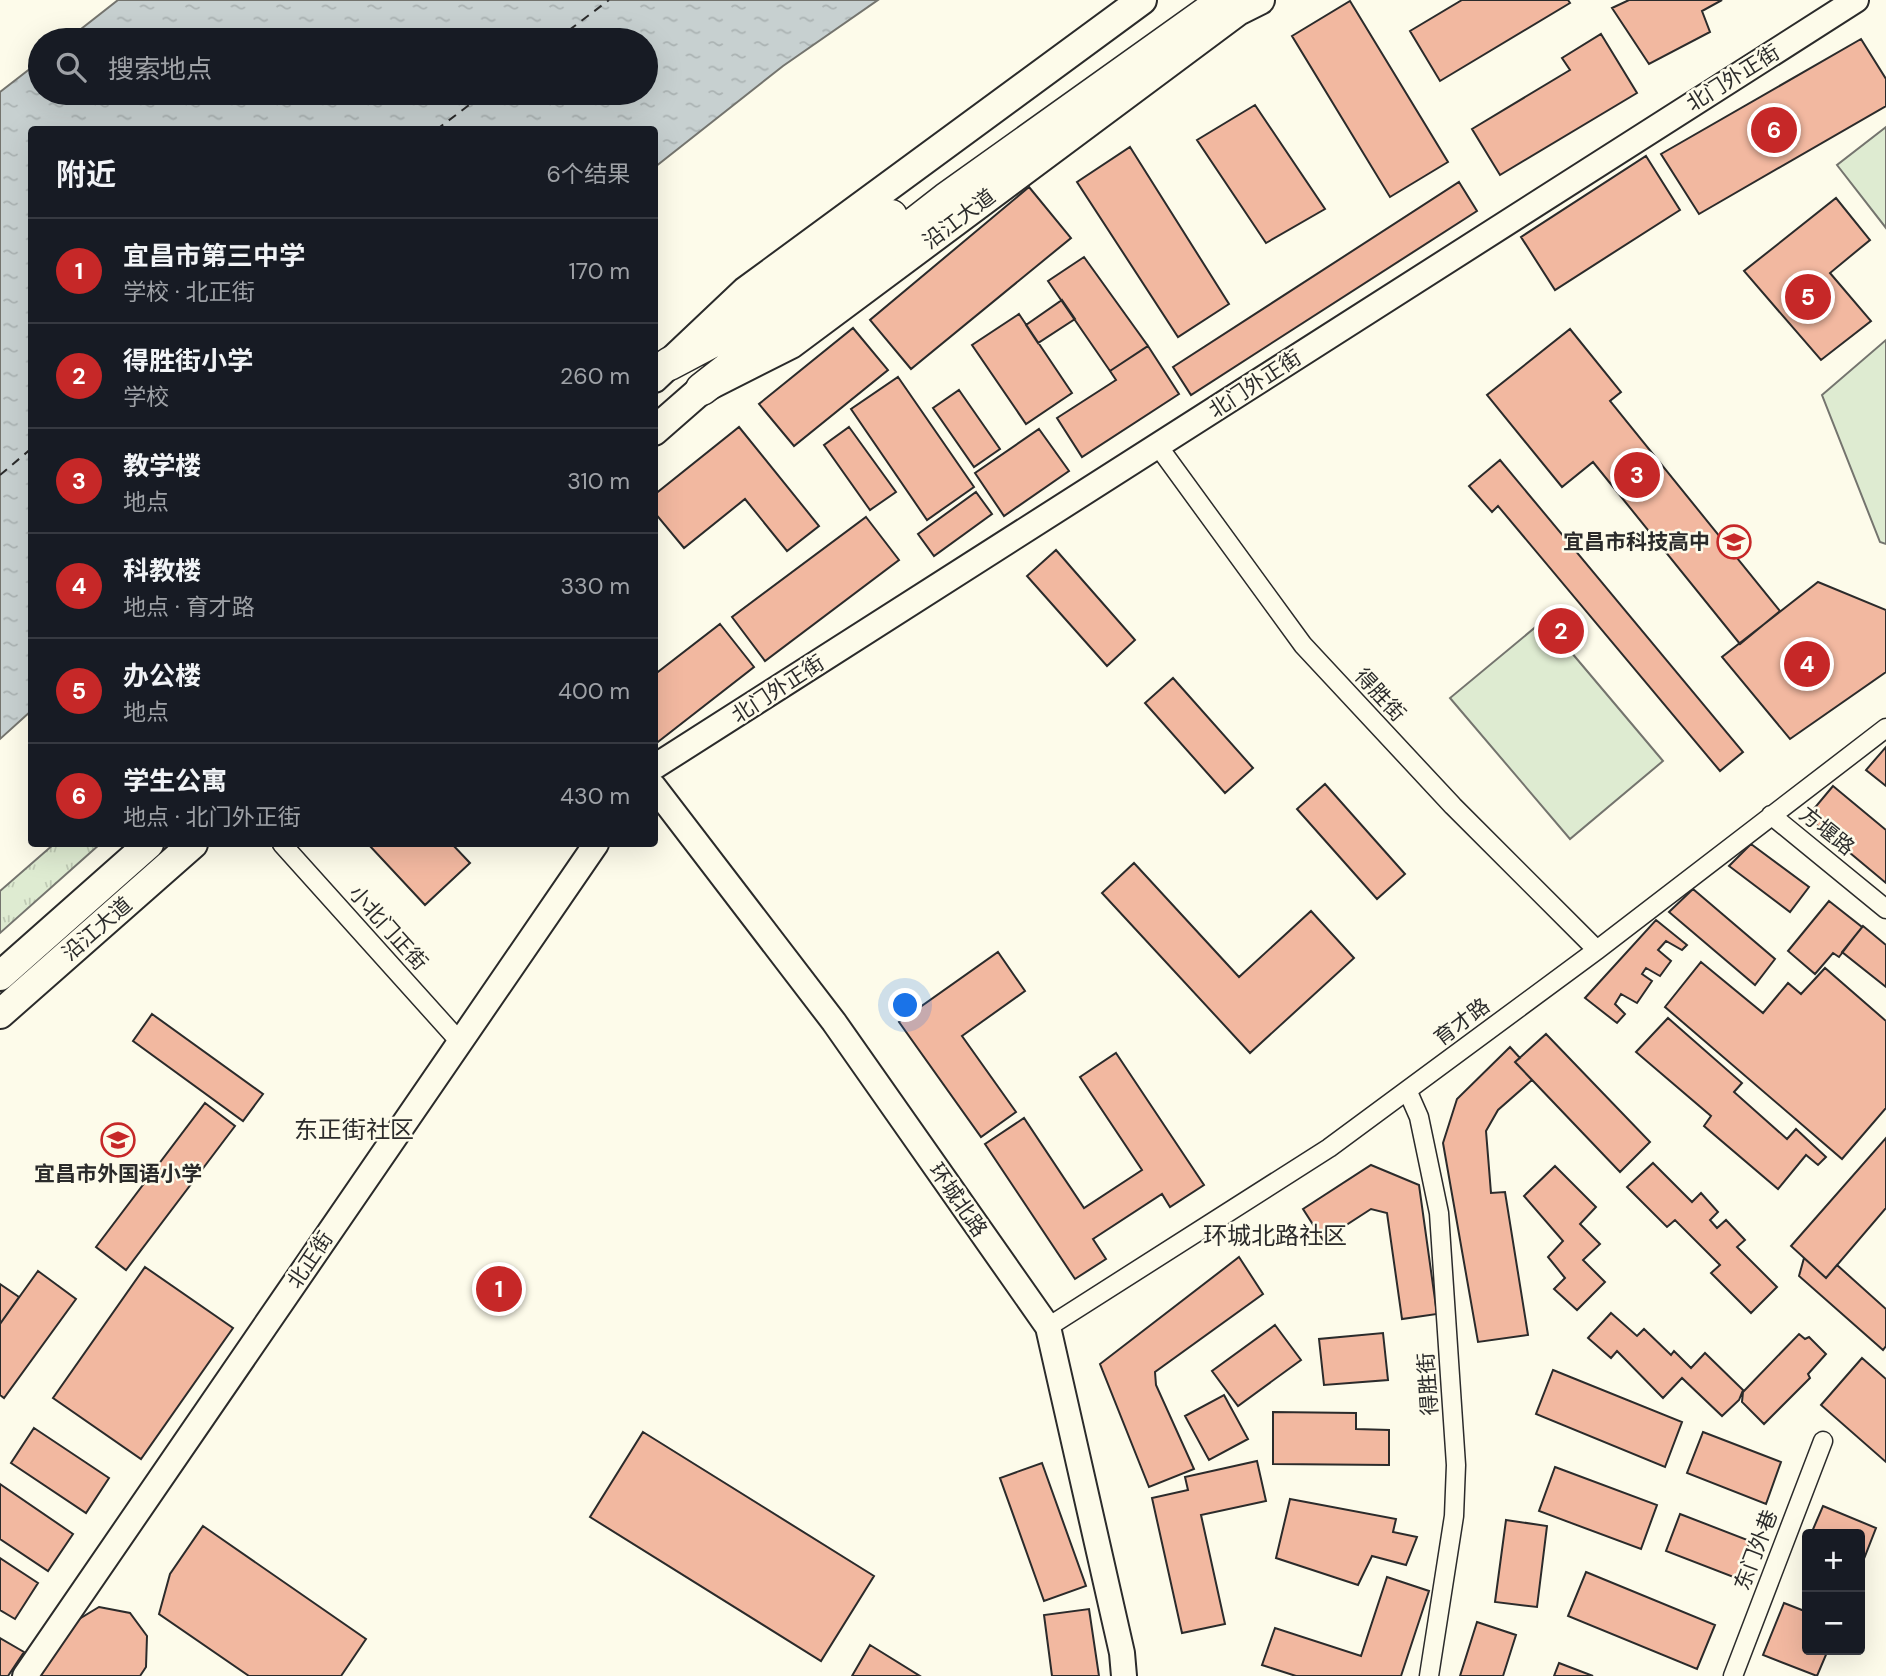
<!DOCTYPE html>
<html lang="zh">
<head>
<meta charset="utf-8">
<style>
	:root { --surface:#171b24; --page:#20242c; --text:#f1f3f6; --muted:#9ea1a6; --line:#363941; --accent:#c62828 }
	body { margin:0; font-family:"DM Sans","Noto Sans SC",sans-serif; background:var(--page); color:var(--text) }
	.controls { position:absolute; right:21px; bottom:21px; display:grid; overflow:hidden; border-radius:7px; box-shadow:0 7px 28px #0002 }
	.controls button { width:63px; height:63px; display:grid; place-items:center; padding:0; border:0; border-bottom:2px solid var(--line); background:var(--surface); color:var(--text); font:35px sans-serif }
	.you { position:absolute; left:906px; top:1006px; width:24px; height:24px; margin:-18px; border:5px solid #fff; border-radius:50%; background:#1a73e8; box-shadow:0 0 0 10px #1a73e833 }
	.badge { display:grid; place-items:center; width:46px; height:46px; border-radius:50%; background:var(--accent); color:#fff; font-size:23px; font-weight:700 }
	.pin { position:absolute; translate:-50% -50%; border:4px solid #fff; box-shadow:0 2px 7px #0006 }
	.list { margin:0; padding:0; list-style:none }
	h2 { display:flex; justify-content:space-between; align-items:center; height:91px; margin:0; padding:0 28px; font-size:30px }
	h2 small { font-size:23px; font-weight:400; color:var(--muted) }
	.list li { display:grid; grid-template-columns:46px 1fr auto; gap:21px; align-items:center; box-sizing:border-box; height:105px; padding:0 28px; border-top:2px solid var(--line) }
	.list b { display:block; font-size:26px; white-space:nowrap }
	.list p { margin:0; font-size:23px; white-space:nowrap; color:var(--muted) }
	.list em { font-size:23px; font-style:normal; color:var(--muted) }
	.icon { flex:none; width:38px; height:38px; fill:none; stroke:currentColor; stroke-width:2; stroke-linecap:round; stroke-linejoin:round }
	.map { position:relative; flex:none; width:1886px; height:1676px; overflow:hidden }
	.search { position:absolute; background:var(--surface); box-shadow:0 7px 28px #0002; left:28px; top:28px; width:630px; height:77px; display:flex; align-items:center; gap:18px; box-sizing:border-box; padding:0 24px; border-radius:38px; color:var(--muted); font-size:26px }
	.panel { position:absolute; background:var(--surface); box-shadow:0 7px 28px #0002; left:28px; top:126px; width:630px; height:721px; border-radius:7px }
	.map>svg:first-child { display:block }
	.grass { fill:#deebd1; stroke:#74746e; stroke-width:2 }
	.park { fill:url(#park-tufts); stroke:#74746e; stroke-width:2 }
	.water { fill:url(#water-ripples); stroke:#74746e; stroke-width:2 }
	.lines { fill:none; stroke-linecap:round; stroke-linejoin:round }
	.ferry { stroke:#2b2b2b; stroke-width:2; stroke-dasharray:9 7; stroke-linecap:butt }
	.building { fill:#f2b8a0; stroke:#2b2b2b; stroke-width:2 }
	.street-casing { stroke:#2b2b2b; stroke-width:21 }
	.secondary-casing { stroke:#2b2b2b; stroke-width:28 }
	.primary-casing { stroke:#2b2b2b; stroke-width:32 }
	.highway-casing { stroke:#2b2b2b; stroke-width:35 }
	.street { stroke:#fdfbea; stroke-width:18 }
	.secondary { stroke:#fdfbea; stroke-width:24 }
	.primary { stroke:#fdfbea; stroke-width:28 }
	.highway { stroke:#fdfbea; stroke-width:32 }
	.labels { text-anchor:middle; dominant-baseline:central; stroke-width:5; stroke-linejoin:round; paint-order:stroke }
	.street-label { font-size:21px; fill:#2b2b2b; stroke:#fdfbea }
	.poi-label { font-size:21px; font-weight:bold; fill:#2b2b2b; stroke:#fdfbea; text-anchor:end }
	.quarter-label { font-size:24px; fill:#2b2b2b; stroke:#fdfbea }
</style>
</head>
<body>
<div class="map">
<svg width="1886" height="1676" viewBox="0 0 1886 1676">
	<defs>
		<pattern id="park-tufts" width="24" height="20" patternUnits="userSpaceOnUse" patternTransform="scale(1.75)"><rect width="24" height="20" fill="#deebd1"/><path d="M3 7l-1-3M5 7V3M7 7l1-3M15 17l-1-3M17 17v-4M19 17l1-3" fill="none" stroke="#bfcab4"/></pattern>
		<pattern id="water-ripples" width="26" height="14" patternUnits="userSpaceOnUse" patternTransform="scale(1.75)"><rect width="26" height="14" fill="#c7d0d0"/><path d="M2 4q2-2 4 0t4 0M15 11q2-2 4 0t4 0" fill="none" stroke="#abb3b3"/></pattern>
	</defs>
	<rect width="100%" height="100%" fill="#fdfbea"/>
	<path class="grass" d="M 1886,127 L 1886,228 L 1837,165 Z
		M 1886,340 L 1886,544 L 1880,542 L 1822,395 Z
		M 1544,620 L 1663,761 L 1570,839 L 1450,698 Z"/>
	<path class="park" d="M 54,844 L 100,844 L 0,933 L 0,891 Z"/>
	<path class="water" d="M 118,0 L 878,0 L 783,66 L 655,167 L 654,130 L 32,130 L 31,711 L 0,739 L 0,92 L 40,61 L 40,93 L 646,93 L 646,40 L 67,40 Z"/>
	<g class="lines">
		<path class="ferry" d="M 556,40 L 609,0
			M 436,130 L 485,93
			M 0,475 L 32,448"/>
	</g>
	<path class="building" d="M 1462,0 L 1568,0 L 1570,3 L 1440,81 L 1410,31 Z
		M 1629,0 L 1722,0 L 1702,11 L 1710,32 L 1649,64 L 1612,8 Z
		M 1350,1 L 1448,162 L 1390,197 L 1292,36 Z
		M 1601,34 L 1637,93 L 1500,175 L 1472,129 L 1570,70 L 1562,58 Z
		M 1861,39 L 1886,79 L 1886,106 L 1699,214 L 1661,154 Z
		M 1255,105 L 1325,209 L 1266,243 L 1197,140 Z
		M 1130,147 L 1229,304 L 1178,337 L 1077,182 Z
		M 1646,156 L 1680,210 L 1555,290 L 1521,237 Z
		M 1459,182 L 1477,211 L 1191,395 L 1173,367 Z
		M 1029,187 L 1071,238 L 911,369 L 870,320 Z
		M 1836,198 L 1870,240 L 1830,273 L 1871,321 L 1821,360 L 1744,271 Z
		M 1084,257 L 1148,346 L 1110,371 L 1048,281 Z
		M 1062,300 L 1075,319 L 1038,343 L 1026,325 Z
		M 1019,314 L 1072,393 L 1026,424 L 972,345 Z
		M 853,328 L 888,370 L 794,446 L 759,404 Z
		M 1570,329 L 1621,392 L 1610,401 L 1780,611 L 1740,644 L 1593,462 L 1562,487 L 1487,395 Z
		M 1148,346 L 1179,394 L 1082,457 L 1057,418 L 1116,380 L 1110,371 Z
		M 898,377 L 974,487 L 927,520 L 851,409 Z
		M 959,390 L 1000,449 L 974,467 L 933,408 Z
		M 739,427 L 819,526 L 787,551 L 745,499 L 684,548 L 654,512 L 654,495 Z
		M 849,427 L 896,492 L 870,510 L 824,445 Z
		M 1039,429 L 1069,471 L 1004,516 L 975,473 Z
		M 1500,460 L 1743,752 L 1720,771 L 1498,506 L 1492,512 L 1469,486 Z
		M 976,492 L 992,514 L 934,556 L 918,534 Z
		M 866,517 L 899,560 L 765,661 L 732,617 Z
		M 1056,550 L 1135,640 L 1107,666 L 1027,576 Z
		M 1818,582 L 1886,610 L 1886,672 L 1790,739 L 1722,657 Z
		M 720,624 L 754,667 L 654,745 L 654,675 Z
		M 1173,678 L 1253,768 L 1225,793 L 1145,703 Z
		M 1886,747 L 1886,786 L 1866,770 Z
		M 1325,784 L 1405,874 L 1377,899 L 1297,809 Z
		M 1833,786 L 1886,830 L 1886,883 L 1807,817 Z
		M 368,844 L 452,844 L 470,863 L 425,905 Z
		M 1751,844 L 1809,887 L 1790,912 L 1729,866 Z
		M 1134,863 L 1239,977 L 1311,911 L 1354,958 L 1250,1053 L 1102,893 Z
		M 1693,889 L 1775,959 L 1755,985 L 1669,912 Z
		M 1829,901 L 1862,927 L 1839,957 L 1833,953 L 1815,974 L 1788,951 Z
		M 1656,920 L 1687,945 L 1682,950 L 1666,941 L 1658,950 L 1671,961 L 1660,976 L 1646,968 L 1642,974 L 1652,981 L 1637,1003 L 1621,994 L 1615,1004 L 1625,1014 L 1617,1023 L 1585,998 Z
		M 1863,926 L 1886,945 L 1886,987 L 1842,952 Z
		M 998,952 L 1025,991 L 962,1036 L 1016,1112 L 981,1137 L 899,1022 Z
		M 1701,962 L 1763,1013 L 1788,983 L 1801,994 L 1825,968 L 1886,1021 L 1886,1108 L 1842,1159 L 1665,1007 Z
		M 152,1014 L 263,1094 L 243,1121 L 133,1041 Z
		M 1668,1018 L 1742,1083 L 1734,1092 L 1787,1139 L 1796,1129 L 1826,1157 L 1818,1165 L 1806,1155 L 1778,1189 L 1704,1126 L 1711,1116 L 1636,1052 Z
		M 1546,1034 L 1650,1142 L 1620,1172 L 1515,1062 Z
		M 1510,1047 L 1520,1058 L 1515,1062 L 1532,1080 L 1498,1110 L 1486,1131 L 1491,1193 L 1505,1192 L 1528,1335 L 1478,1342 L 1443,1143 L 1457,1099 Z
		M 1116,1053 L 1204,1185 L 1170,1207 L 1162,1194 L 1093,1239 L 1106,1259 L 1075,1279 L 985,1144 L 1024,1118 L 1084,1208 L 1142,1170 L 1080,1077 Z
		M 205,1103 L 235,1126 L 126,1270 L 96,1247 Z
		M 1886,1138 L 1886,1208 L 1826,1278 L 1791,1246 Z
		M 1653,1163 L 1692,1202 L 1701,1193 L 1718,1212 L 1710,1220 L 1717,1228 L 1726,1220 L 1745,1240 L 1737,1247 L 1777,1287 L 1751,1313 L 1711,1273 L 1720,1265 L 1675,1220 L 1667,1227 L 1627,1187 Z
		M 1371,1165 L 1419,1185 L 1437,1314 L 1402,1319 L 1387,1213 L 1371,1209 L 1323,1240 L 1303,1209 Z
		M 1555,1166 L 1596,1207 L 1580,1224 L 1600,1244 L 1583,1260 L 1605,1282 L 1577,1310 L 1554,1289 L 1565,1278 L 1548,1257 L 1563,1241 L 1524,1196 Z
		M 1239,1257 L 1263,1294 L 1155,1372 L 1156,1385 L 1194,1469 L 1149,1487 L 1100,1364 Z
		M 1804,1258 L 1826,1278 L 1837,1265 L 1886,1309 L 1886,1346 L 1883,1350 L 1799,1276 Z
		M 145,1267 L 233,1328 L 141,1459 L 53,1398 Z
		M 38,1271 L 76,1299 L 4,1398 L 0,1395 L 0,1324 Z
		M 0,1284 L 19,1297 L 0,1324 Z
		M 1611,1313 L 1637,1336 L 1644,1329 L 1671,1355 L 1674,1351 L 1691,1368 L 1705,1353 L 1743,1390 L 1739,1400 L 1722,1416 L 1682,1378 L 1663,1398 L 1617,1351 L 1611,1358 L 1588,1338 Z
		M 1275,1325 L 1301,1360 L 1238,1406 L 1212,1371 Z
		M 1383,1333 L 1388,1380 L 1324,1385 L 1319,1339 Z
		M 1799,1334 L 1805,1339 L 1809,1337 L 1826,1354 L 1808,1374 L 1810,1378 L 1764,1424 L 1742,1402 L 1743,1392 Z
		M 1862,1358 L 1886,1379 L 1886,1462 L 1821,1405 Z
		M 1553,1370 L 1682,1422 L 1665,1467 L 1536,1414 Z
		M 1224,1395 L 1248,1439 L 1209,1460 L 1185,1416 Z
		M 1273,1412 L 1356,1413 L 1356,1429 L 1389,1430 L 1389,1465 L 1273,1464 Z
		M 34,1428 L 109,1478 L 86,1513 L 11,1463 Z
		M 643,1432 L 874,1576 L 821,1661 L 590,1517 Z
		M 1703,1432 L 1781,1462 L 1766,1504 L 1687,1473 Z
		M 1257,1461 L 1266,1501 L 1201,1515 L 1225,1624 L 1182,1633 L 1152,1498 L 1188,1490 L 1185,1477 Z
		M 1042,1463 L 1086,1586 L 1044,1601 L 1000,1478 Z
		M 1555,1467 L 1657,1505 L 1641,1549 L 1539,1511 Z
		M 0,1484 L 73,1534 L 48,1571 L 0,1539 Z
		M 1290,1499 L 1396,1519 L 1393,1532 L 1417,1537 L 1406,1565 L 1372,1556 L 1358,1585 L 1276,1558 Z
		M 1823,1506 L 1876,1528 L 1860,1569 L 1860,1534 L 1811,1534 Z
		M 1680,1514 L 1750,1541 L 1736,1578 L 1666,1551 Z
		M 1506,1520 L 1547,1526 L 1537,1607 L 1495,1602 Z
		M 203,1526 L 366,1639 L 341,1676 L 249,1676 L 159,1614 L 170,1574 Z
		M 0,1558 L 38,1583 L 15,1619 L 0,1610 Z
		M 1586,1572 L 1715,1625 L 1697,1669 L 1568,1616 Z
		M 1387,1577 L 1429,1591 L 1401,1676 L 1296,1676 L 1262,1665 L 1275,1628 L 1361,1656 Z
		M 1784,1603 L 1807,1612 L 1807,1650 L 1828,1650 L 1817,1676 L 1763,1655 Z
		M 99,1607 L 130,1613 L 147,1636 L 146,1667 L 140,1676 L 40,1676 L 40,1669 L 61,1630 Z
		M 1089,1609 L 1099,1676 L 1052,1676 L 1044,1615 Z
		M 1477,1622 L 1516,1635 L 1503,1676 L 1460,1676 Z
		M 0,1638 L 24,1652 L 8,1676 L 0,1676 Z
		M 870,1645 L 920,1676 L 852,1676 Z
		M 1559,1663 L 1593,1676 L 1554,1676 Z"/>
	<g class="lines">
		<defs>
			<path id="street" d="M 1158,446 L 1303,645 L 1453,806 L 1597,950
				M 1771,815 L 1886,909
				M 282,844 L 460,1042
				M 1408,1092 L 1419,1117 L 1439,1213 L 1456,1465 L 1454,1516 L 1429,1676
				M 1048,1327 L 1329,1148 L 1597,950 L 1886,728
				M 1733,1676 L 1823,1441"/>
			<path id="secondary" d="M 654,767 L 1856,0
				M 654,787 L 834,1022 L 1048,1327 L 1122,1653 L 1124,1676
				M 25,1676 L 596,844"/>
			<path id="primary" d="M 654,378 L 746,291 L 1142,0
				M 654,431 L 702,389 L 791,344 L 1238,11 L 1260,0
				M 0,976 L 149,844
				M 0,1014 L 193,844"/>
			<path id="highway" d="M 669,364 L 720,337 L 891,216
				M 702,389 L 946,199 L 1225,0"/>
		</defs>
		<use href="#street" class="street-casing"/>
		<use href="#secondary" class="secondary-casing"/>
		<use href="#primary" class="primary-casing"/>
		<use href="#highway" class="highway-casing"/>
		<use href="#street" class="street"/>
		<use href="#secondary" class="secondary"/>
		<use href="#primary" class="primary"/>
		<use href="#highway" class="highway"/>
	</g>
	<defs>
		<symbol id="school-ring" viewBox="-11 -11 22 22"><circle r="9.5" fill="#fdfbea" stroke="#c62828" stroke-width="1.5"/><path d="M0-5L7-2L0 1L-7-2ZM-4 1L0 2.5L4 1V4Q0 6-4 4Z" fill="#c62828"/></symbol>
	</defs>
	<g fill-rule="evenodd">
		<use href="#school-ring" x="1715" y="523" width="38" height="38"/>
		<use href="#school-ring" x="99" y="1121" width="38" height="38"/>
	</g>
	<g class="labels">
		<g class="street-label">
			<text transform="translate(1733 78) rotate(-32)">北门外正街</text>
			<text transform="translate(959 219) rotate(-37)">沿江大道</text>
			<text transform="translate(1255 384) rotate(-33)">北门外正街</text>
			<text transform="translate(778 689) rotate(-33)">北门外正街</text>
			<text transform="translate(1380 695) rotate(47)">得胜街</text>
			<text transform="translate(1827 831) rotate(39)">方堰路</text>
			<text transform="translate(388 928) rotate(48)">小北门正街</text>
			<text transform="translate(97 929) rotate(-41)">沿江大道</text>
			<text transform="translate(1462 1022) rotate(-37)">育才路</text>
			<text transform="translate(958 1200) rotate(55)">环城北路</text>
			<text transform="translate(310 1260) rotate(-56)">北正街</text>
			<text transform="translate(1428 1384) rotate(-94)">得胜街</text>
			<text transform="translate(1756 1550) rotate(-69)">东门外巷</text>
		</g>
		<g class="poi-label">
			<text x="1710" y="542">宜昌市科技高中</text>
			<text x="118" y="1174" text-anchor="middle">宜昌市外国语小学</text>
		</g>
		<g class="quarter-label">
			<text x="354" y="1129">东正街社区</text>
			<text x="1275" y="1235">环城北路社区</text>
		</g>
	</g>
</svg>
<div class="controls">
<button>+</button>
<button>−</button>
</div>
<div class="you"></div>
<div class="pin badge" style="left:499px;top:1289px">1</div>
<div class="pin badge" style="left:1561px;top:631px">2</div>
<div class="pin badge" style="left:1637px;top:475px">3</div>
<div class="pin badge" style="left:1807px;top:664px">4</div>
<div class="pin badge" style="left:1808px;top:297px">5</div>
<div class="pin badge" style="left:1774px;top:130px">6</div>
<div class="search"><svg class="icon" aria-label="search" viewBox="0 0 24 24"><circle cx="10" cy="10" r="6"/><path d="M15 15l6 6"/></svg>搜索地点</div>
<section class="panel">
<h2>附近<small>6个结果</small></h2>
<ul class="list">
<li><span class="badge">1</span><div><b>宜昌市第三中学</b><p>学校 · 北正街</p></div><em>170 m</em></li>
<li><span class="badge">2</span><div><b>得胜街小学</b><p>学校</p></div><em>260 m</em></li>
<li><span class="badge">3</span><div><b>教学楼</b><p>地点</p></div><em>310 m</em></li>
<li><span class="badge">4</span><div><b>科教楼</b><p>地点 · 育才路</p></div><em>330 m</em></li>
<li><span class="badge">5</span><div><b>办公楼</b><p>地点</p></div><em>400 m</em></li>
<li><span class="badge">6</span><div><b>学生公寓</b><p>地点 · 北门外正街</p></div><em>430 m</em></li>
</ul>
</section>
</div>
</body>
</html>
